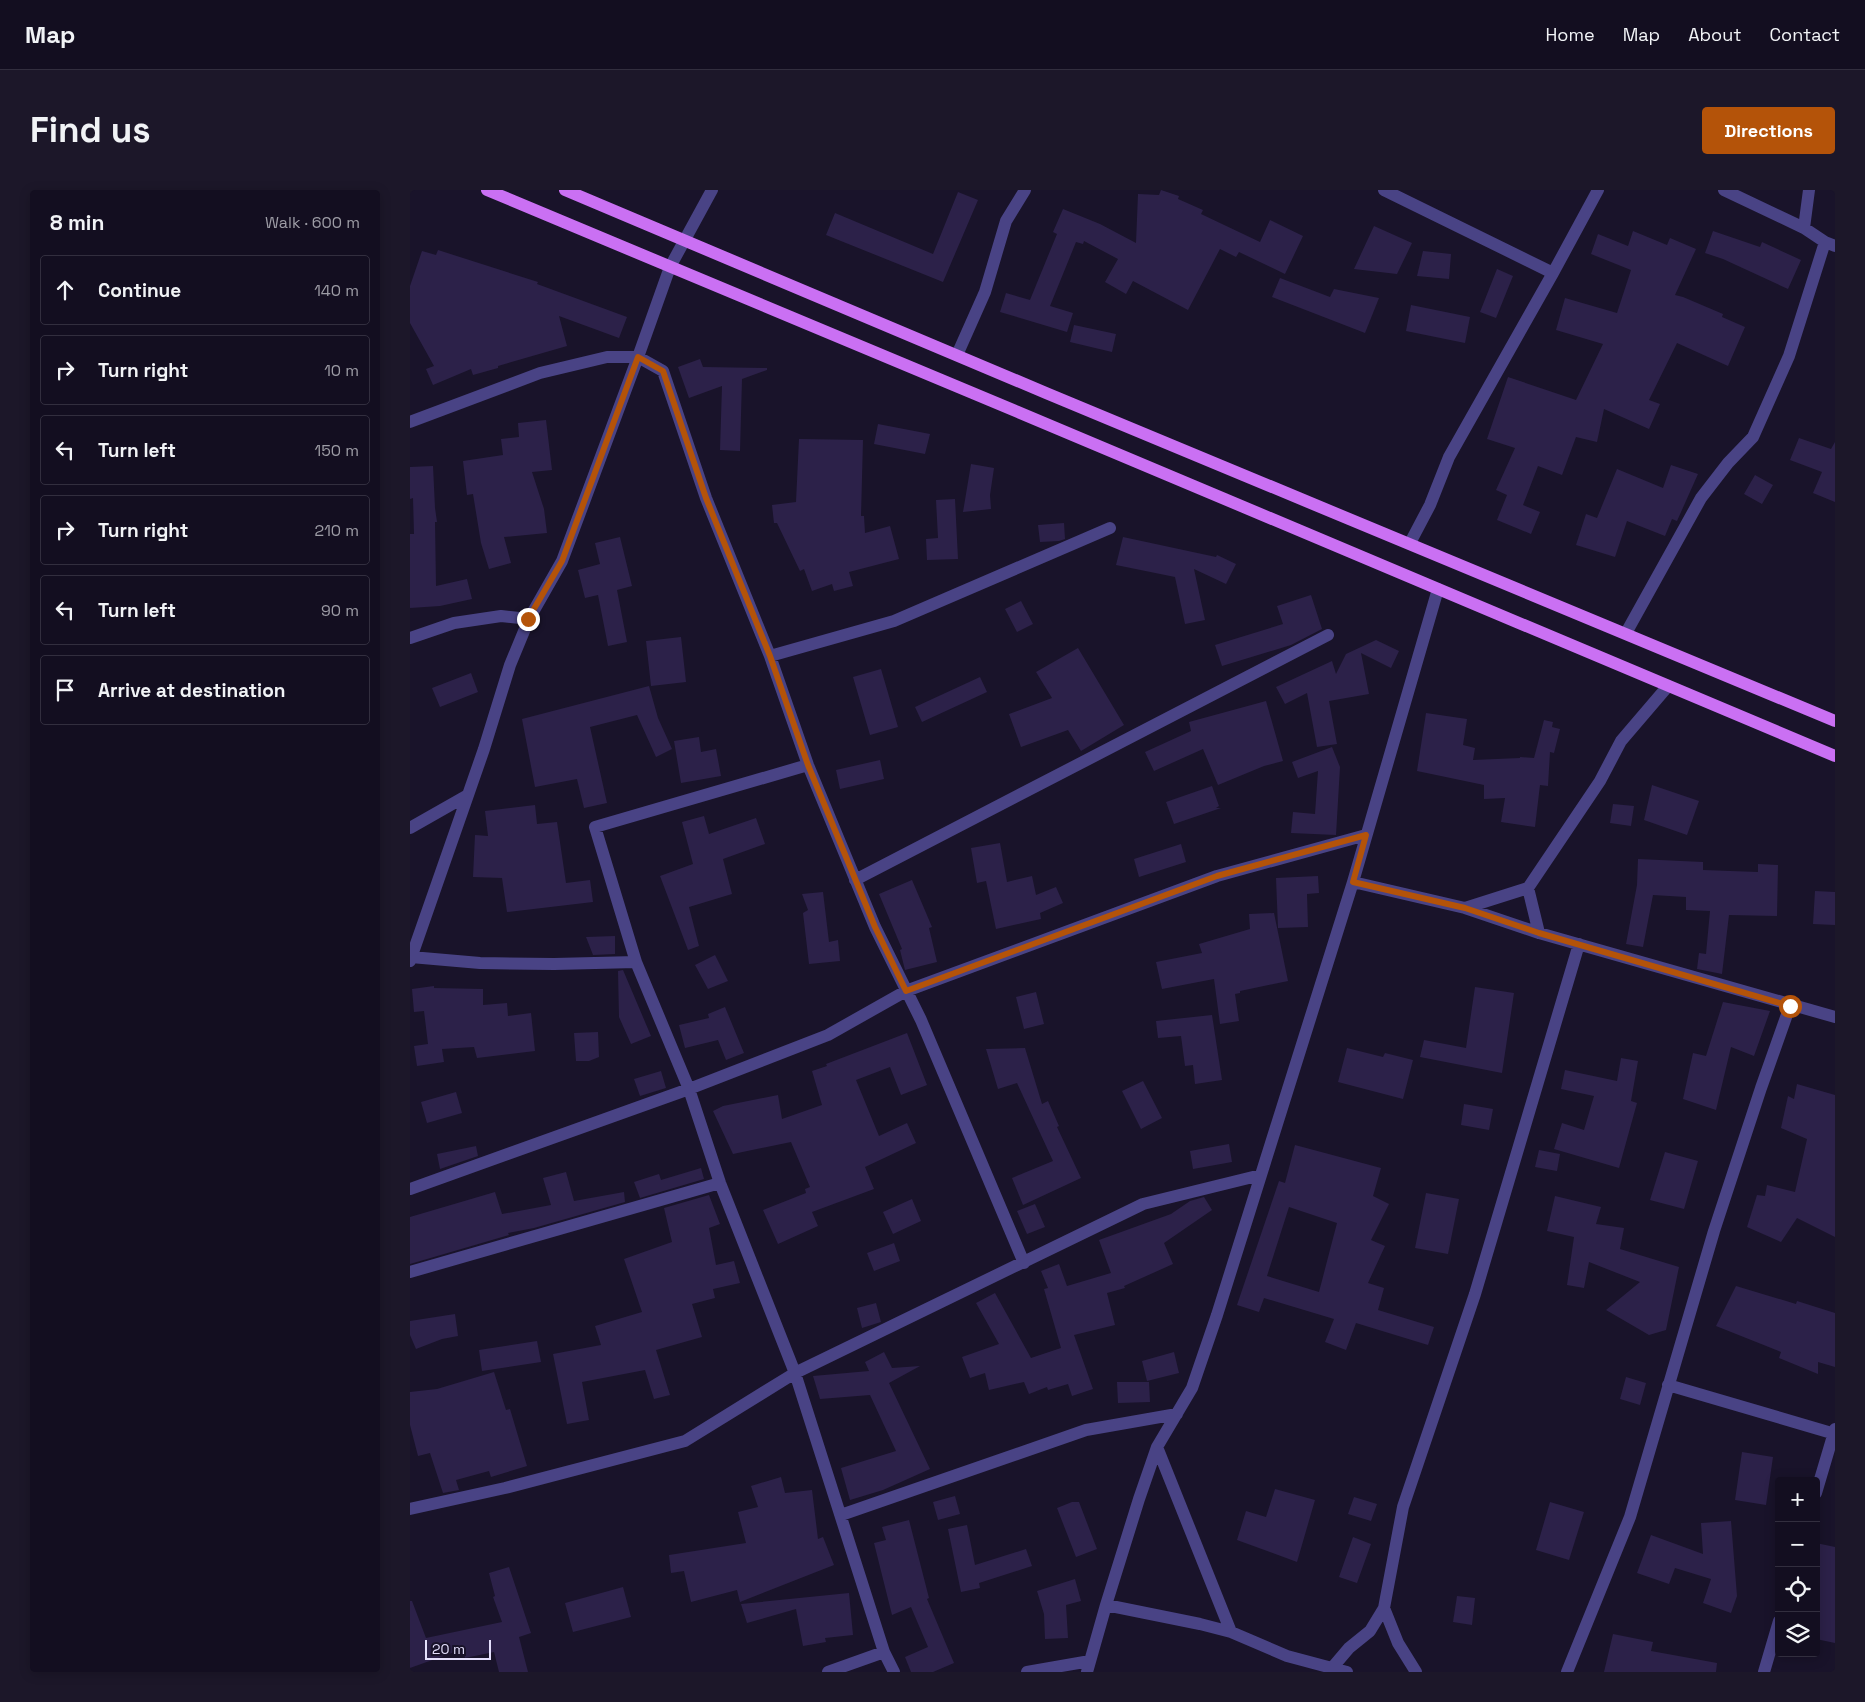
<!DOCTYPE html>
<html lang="en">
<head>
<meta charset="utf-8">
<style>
	:root { --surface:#130e20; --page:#1c1729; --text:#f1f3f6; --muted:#9d9ca5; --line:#322e3e; --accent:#b45309 }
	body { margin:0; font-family:"Space Grotesk",sans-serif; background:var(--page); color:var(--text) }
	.controls { position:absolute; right:15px; bottom:15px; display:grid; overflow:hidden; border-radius:5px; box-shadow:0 2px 12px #0003 }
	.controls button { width:45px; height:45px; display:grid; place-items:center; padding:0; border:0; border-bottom:1px solid var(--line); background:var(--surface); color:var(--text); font:25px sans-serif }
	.scale { position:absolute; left:15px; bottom:12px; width:66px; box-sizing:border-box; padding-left:5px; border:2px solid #e4dffc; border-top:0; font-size:14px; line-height:18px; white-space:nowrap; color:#e4dffc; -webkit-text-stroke:4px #19132a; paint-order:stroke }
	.stop { position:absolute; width:15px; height:15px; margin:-11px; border:4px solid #b45309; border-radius:50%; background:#fff }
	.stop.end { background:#b45309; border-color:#fff; box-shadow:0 1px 5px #0008 }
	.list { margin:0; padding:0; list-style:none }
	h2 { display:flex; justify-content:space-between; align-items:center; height:65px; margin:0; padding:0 20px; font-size:21px }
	h2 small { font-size:16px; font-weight:400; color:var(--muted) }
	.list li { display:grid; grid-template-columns:32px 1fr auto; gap:15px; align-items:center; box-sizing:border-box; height:70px; margin:0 10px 10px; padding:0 10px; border:1px solid var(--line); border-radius:5px }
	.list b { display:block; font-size:19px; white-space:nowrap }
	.list em { font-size:16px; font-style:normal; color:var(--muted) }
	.icon { flex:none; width:28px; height:28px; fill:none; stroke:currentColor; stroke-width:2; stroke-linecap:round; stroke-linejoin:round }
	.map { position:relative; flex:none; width:1425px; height:1482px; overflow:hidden; border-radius:5px }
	header { display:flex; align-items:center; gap:30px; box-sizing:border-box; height:70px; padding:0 25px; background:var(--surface); border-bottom:1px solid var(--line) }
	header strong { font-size:24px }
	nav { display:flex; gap:28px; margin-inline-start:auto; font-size:18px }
	.intro { display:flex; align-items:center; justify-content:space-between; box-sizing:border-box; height:120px; padding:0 30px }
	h1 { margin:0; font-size:35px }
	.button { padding:12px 22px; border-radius:5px; background:var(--accent); color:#fff; font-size:18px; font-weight:700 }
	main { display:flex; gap:30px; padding:0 30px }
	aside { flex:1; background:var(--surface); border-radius:5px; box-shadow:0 2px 12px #0003 }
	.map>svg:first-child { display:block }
	.building { fill:#2c2149; fill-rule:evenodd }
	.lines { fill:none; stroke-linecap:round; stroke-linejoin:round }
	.minor { stroke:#494385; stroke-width:12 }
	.major { stroke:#ca70f3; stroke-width:12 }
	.route { stroke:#b45309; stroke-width:6 }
</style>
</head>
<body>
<header>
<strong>Map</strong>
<nav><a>Home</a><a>Map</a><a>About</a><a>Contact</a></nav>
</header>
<div class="intro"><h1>Find us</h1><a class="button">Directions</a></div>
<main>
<aside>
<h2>8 min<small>Walk · 600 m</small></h2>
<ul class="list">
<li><svg class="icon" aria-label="ahead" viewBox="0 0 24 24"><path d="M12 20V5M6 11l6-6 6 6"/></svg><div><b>Continue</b></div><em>140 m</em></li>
<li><svg class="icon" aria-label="right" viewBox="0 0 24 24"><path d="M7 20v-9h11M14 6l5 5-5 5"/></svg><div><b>Turn right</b></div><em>10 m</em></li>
<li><svg class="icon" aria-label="left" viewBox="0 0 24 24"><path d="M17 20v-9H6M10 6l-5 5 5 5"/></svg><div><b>Turn left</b></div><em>150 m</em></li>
<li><svg class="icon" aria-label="right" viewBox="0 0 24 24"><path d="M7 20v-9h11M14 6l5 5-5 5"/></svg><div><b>Turn right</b></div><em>210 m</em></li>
<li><svg class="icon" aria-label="left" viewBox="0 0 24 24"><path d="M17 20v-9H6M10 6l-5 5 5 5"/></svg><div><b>Turn left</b></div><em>90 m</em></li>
<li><svg class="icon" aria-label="arrive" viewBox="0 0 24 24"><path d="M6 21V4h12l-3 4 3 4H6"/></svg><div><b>Arrive at destination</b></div></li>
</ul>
</aside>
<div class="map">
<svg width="1425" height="1482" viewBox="0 0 1425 1482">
	<rect width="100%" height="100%" fill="#19132a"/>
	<path class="building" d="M 751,0 L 769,6 L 768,9 L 793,20 L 791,24 L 850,52 L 860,30 L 893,46 L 875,84 L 829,62 L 826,67 L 810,59 L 778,120 L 723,91 L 716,104 L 695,92 L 708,69 L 674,51 L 673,54 L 666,52 L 640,116 L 663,123 L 657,142 L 590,122 L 596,103 L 620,110 L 647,44 L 643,42 L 653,19 L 690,34 L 726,53 L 728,4 L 749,5 Z
		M 548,2 L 568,10 L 533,92 L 416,45 L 425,23 L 523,64 Z
		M 964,36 L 1002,53 L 987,84 L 944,79 Z
		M 1223,41 L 1257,55 L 1260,48 L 1286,59 L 1265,105 L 1273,107 L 1313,124 L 1312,127 L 1335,137 L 1318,176 L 1267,153 L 1239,210 L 1250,214 L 1239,239 L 1194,219 L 1187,252 L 1166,247 L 1152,285 L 1128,276 L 1113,315 L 1130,322 L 1121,344 L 1087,330 L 1097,305 L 1086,300 L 1105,258 L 1077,249 L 1098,187 L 1166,210 L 1193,154 L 1146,140 L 1155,108 L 1207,123 L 1221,80 L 1181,64 L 1188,44 L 1218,56 Z
		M 1303,41 L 1350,57 L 1352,52 L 1391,70 L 1378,99 L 1313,69 L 1295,63 Z
		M 28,60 L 128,92 L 127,94 L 217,127 L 209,148 L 149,126 L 157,156 L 88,176 L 88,178 L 63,185 L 61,179 L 23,195 L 16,179 L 24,176 L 0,133 L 0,96 L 12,61 L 26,65 Z
		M 1013,61 L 1041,64 L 1039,89 L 1007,86 Z
		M 1087,79 L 1103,86 L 1086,128 L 1070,122 Z
		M 870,88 L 920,107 L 924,99 L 969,108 L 955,143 L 862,107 Z
		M 1001,115 L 1060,127 L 1055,153 L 996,141 Z
		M 664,135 L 706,144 L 702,162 L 660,152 Z
		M 290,169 L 293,177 L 357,178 L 357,180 L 332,189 L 330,261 L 310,260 L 312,196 L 279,208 L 268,177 Z
		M 136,230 L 142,280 L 122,282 L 134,319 L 137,343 L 94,347 L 101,373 L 79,379 L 71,353 L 63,304 L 57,305 L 53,271 L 93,265 L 91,249 L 109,247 L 108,233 Z
		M 468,234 L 520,244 L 515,264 L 464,254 Z
		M 1389,248 L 1421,259 L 1425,252 L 1425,312 L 1403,303 L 1412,282 L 1380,270 Z
		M 389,249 L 453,250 L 451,326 L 454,326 L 455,343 L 480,336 L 489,369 L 439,382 L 443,396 L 424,401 L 422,394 L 402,401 L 394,379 L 390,381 L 367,333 L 364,333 L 362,315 L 386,312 Z
		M 561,274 L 584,278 L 580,305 L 581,319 L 553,322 Z
		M 1261,275 L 1288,284 L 1267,331 L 1262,329 L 1255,346 L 1217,331 L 1205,367 L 1166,355 L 1176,324 L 1187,328 L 1207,279 L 1253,298 Z
		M 23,276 L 25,318 L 27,332 L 25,332 L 26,396 L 57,389 L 62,409 L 30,416 L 0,418 L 0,344 L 4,344 L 3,308 L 0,309 L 0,277 Z
		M 1345,285 L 1363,295 L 1352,314 L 1334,304 Z
		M 545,309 L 548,369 L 517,370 L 516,349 L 528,348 L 526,310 Z
		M 654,333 L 655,349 L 649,351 L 630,352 L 628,335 Z
		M 210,347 L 222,396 L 207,400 L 217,452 L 198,456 L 188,405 L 175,408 L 168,380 L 190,374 L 185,353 Z
		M 713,347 L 806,367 L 807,365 L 826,374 L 816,394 L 784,379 L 795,430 L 775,434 L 765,387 L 706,375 Z
		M 901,405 L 912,439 L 881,455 L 812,476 L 805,455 L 873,434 L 867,416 Z
		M 611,411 L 623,434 L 607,442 L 595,419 Z
		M 271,447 L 276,492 L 241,496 L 236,451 Z
		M 966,450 L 989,461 L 981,478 L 951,463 L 959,504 L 919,511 L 927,554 L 907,557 L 897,503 L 875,514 L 866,497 L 922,471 L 926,484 L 936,464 Z
		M 668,458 L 714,535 L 671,561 L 658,540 L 611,557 L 599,524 L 642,508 L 626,482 Z
		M 471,479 L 488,537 L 460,545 L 443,487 Z
		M 61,483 L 68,502 L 30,517 L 22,498 Z
		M 570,487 L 577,502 L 512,532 L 505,517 Z
		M 239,496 L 248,528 L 262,559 L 246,567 L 227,525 L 180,537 L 197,613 L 174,618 L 167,589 L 125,597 L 112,529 Z
		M 856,511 L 873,571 L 854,576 L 808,595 L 793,559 L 744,581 L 735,562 L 781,541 L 779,532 Z
		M 1016,523 L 1057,529 L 1053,555 L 1065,558 L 1063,570 L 1110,568 L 1110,567 L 1124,568 L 1134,530 L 1143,532 L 1142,537 L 1150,539 L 1144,563 L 1140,562 L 1138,596 L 1130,595 L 1125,637 L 1091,632 L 1095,608 L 1074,609 L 1074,595 L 1007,581 Z
		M 289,547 L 291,562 L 306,559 L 311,586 L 271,593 L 264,551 Z
		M 922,557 L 930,577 L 926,645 L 881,643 L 883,622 L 905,624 L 908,581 L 888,588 L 882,572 Z
		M 470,570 L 474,589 L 430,599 L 426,580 Z
		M 1242,595 L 1289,611 L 1277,645 L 1234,630 Z
		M 802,596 L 809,616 L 806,618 L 811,618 L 764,634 L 756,612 Z
		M 1203,614 L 1224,616 L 1221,636 L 1200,633 Z
		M 125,615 L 127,634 L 147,632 L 156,693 L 180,690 L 183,712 L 97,722 L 92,688 L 63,687 L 65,645 L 78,646 L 75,621 Z
		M 294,626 L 299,644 L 346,628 L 355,654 L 313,669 L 322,704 L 279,717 L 289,756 L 278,760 L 250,686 L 283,674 L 272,632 Z
		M 590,653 L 597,692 L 622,686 L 626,705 L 646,697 L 653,713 L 630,723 L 631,729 L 586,739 L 576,691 L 567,693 L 561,658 Z
		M 771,654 L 776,672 L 729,687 L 724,669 Z
		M 1228,669 L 1293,672 L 1293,680 L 1348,682 L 1348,674 L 1368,675 L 1367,726 L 1319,725 L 1312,784 L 1287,779 L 1289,763 L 1296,764 L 1300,721 L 1276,720 L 1276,707 L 1243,705 L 1233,757 L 1216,754 L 1227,695 Z
		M 908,686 L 909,703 L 897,704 L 898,737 L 868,738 L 866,688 Z
		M 502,690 L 522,737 L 519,738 L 527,772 L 495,780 L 490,760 L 492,759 L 469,704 Z
		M 1405,701 L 1425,702 L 1425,735 L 1403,734 Z
		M 413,702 L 419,752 L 428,750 L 430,771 L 399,774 L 393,723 L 398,720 L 392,704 Z
		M 864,723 L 878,791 L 830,801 L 830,803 L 825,804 L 829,831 L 810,834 L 804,789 L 752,799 L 746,772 L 792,763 L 789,754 L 840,739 L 839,724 Z
		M 205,746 L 205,764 L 183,765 L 176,747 Z
		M 305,765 L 318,791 L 298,799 L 285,775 Z
		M 213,780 L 241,846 L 221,854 L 209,827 L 208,781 Z
		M 24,796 L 24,798 L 73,799 L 73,815 L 97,813 L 98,826 L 121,823 L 125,861 L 67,868 L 64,857 L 32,859 L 34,872 L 7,876 L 4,856 L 18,854 L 14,821 L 4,822 L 2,799 Z
		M 1065,797 L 1104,803 L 1092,883 L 1010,867 L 1014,850 L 1056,858 Z
		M 626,802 L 634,834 L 614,839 L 606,807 Z
		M 1313,812 L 1360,821 L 1344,866 L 1321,857 L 1306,920 L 1273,909 L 1283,863 L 1296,866 Z
		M 315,817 L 334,863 L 316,870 L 308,850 L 275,858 L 269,835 L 299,828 L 298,824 Z
		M 802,825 L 812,890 L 785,894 L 783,875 L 775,876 L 771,846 L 748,848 L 746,831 Z
		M 188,842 L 189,867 L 179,871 L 166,871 L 164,843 Z
		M 497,843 L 517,895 L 491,905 L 480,877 L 446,890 L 469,946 L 497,933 L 506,953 L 455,977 L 464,999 L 402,1022 L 408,1036 L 368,1054 L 353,1020 L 396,1003 L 395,999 L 400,997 L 381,952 L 323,964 L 303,921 L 313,916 L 368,905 L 372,929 L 412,915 L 402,881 L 417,876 L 416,874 Z
		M 615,858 L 632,914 L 638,911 L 649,936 L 647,937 L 671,988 L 613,1015 L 602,988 L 643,971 L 607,893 L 588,899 L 576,859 Z
		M 937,858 L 973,867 L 975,863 L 1003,870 L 993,909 L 928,892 Z
		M 1211,868 L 1228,871 L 1221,911 L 1227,913 L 1209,978 L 1144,959 L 1152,933 L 1174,940 L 1184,906 L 1151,899 L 1155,880 L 1207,891 Z
		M 251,881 L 256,898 L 230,906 L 224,889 Z
		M 733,891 L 752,928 L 731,939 L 712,901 Z
		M 1387,894 L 1425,905 L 1425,1047 L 1387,1028 L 1371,1052 L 1337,1037 L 1347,1005 L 1355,1006 L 1357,995 L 1385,1002 L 1397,949 L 1371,938 L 1378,906 L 1384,909 Z
		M 46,902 L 52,923 L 17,933 L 11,912 Z
		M 1054,914 L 1083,919 L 1079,940 L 1051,935 Z
		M 819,954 L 822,972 L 783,979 L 780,961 Z
		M 885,955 L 971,978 L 963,1006 L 979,1014 L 961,1050 L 975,1056 L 958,1093 L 974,1098 L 968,1120 L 1024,1137 L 1018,1155 L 946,1133 L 936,1160 L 915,1152 L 924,1129 L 854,1108 L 849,1122 L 827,1115 L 869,991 L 875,993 ZM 879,1017 L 927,1033 L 909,1102 L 857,1086 Z
		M 66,956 L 68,966 L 30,979 L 27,964 Z
		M 1129,960 L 1150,964 L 1147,981 L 1125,977 Z
		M 1255,962 L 1288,971 L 1274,1019 L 1240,1010 Z
		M 291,978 L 294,989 L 230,1008 L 224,992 L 249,984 L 251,990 Z
		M 156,982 L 164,1011 L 214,1002 L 215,1012 L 124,1038 L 98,1043 L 99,1045 L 0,1074 L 0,1027 L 85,1002 L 92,1024 L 141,1015 L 133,988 Z
		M 1016,1003 L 1049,1009 L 1038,1064 L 1005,1058 Z
		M 299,1005 L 310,1034 L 299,1038 L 306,1075 L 324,1071 L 330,1093 L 303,1099 L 305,1108 L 282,1114 L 292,1147 L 246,1160 L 260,1205 L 244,1209 L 235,1180 L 172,1192 L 179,1230 L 157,1234 L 143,1164 L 191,1155 L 185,1136 L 232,1122 L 214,1069 L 262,1052 L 254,1018 Z
		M 1145,1006 L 1191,1017 L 1186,1034 L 1214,1038 L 1210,1059 L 1269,1077 L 1256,1140 L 1239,1145 L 1196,1120 L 1230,1092 L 1179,1072 L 1174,1098 L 1157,1095 L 1164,1047 L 1137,1041 Z
		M 794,1007 L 802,1020 L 754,1053 L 763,1074 L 714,1096 L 715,1098 L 697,1103 L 705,1135 L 664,1145 L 683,1199 L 662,1206 L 658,1194 L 638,1200 L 637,1197 L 619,1204 L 614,1192 L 579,1200 L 575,1183 L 560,1188 L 552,1167 L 589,1154 L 566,1113 L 585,1103 L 621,1168 L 651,1158 L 634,1099 L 638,1098 L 631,1081 L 649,1074 L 657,1096 L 701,1083 L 689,1050 L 761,1024 L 780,1011 Z
		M 502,1009 L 511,1031 L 483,1044 L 473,1022 Z
		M 625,1014 L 635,1037 L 617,1044 L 607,1021 Z
		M 484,1053 L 490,1071 L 464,1081 L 457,1063 Z
		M 1326,1096 L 1386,1114 L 1387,1111 L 1425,1123 L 1425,1177 L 1408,1172 L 1408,1184 L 1369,1168 L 1371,1162 L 1306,1136 Z
		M 466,1113 L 471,1132 L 452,1138 L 447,1118 Z
		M 45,1124 L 48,1146 L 32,1149 L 6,1159 L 0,1145 L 0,1131 Z
		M 127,1151 L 131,1172 L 72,1181 L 69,1160 Z
		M 474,1162 L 482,1178 L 510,1176 L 479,1193 L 520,1279 L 473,1300 L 440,1310 L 431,1278 L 486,1261 L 460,1205 L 410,1209 L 403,1186 L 459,1181 L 455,1172 Z
		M 764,1162 L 769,1183 L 737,1191 L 732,1171 Z
		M 84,1182 L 96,1220 L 100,1219 L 117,1276 L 81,1287 L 79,1281 L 46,1290 L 49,1300 L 33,1303 L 20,1263 L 8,1266 L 0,1235 L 0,1202 L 27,1199 Z
		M 1216,1187 L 1236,1193 L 1230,1215 L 1210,1209 Z
		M 707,1192 L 739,1192 L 740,1212 L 708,1213 Z
		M 1332,1262 L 1363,1267 L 1356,1315 L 1325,1310 Z
		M 371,1287 L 375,1303 L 402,1300 L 408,1349 L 413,1347 L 424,1375 L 330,1412 L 327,1400 L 281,1412 L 274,1381 L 261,1383 L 259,1365 L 336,1353 L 328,1322 L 348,1317 L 341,1296 Z
		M 865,1299 L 905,1310 L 887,1372 L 827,1350 L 836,1321 L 856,1327 Z
		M 545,1306 L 550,1324 L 528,1330 L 523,1312 Z
		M 944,1307 L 967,1314 L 961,1331 L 938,1324 Z
		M 662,1312 L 669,1312 L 687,1359 L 666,1367 L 647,1318 Z
		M 1140,1312 L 1174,1322 L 1159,1370 L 1126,1360 Z
		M 499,1330 L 519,1408 L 517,1409 L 544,1473 L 523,1482 L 501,1482 L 495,1467 L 518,1457 L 501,1417 L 482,1425 L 464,1353 L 476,1350 L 472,1337 Z
		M 1321,1331 L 1327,1406 L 1321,1423 L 1293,1413 L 1301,1389 L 1265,1378 L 1259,1394 L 1227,1383 L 1241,1345 L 1293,1364 L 1291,1333 Z
		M 557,1335 L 565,1375 L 616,1359 L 622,1376 L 569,1393 L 570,1398 L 551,1402 L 538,1339 Z
		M 943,1347 L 961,1354 L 947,1393 L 929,1387 Z
		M 1406,1353 L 1425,1357 L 1425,1453 L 1406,1449 Z
		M 99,1377 L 121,1443 L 109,1447 L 118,1482 L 89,1482 L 84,1462 L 55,1468 L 53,1459 L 0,1478 L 0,1411 L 2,1411 L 16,1448 L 92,1432 L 83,1407 L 85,1406 L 79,1383 Z
		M 665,1389 L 671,1411 L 656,1415 L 658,1448 L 635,1449 L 634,1424 L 627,1401 Z
		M 213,1397 L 221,1427 L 163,1442 L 155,1413 Z
		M 439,1403 L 443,1445 L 415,1448 L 416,1452 L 393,1456 L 386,1419 L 337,1433 L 331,1414 Z
		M 1047,1406 L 1065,1408 L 1062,1435 L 1043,1432 Z
		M 1203,1444 L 1243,1452 L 1241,1461 L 1307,1473 L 1306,1482 L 1194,1482 Z"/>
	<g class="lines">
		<path class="minor" d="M 974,0 L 1143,83
			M 1314,0 L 1394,38 L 1415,52 L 1425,56
			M 1394,38 L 1399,0
			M 547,165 L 575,102 L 596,31 L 615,0
			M 0,232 L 130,183 L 197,167 L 228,167 L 253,181 L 296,308 L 360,466 L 398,575 L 465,737 L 511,830 L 614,1073
			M 1000,353 L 1020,315 L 1039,267 L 1143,83 L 1188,0
			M 1216,443 L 1291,308 L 1318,273 L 1343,247 L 1379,166 L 1415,52
			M 0,448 L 44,433 L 91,426 L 119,429
			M 360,466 L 484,431 L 700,338
			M 398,575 L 185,637 L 226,772 L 279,899 L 310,993 L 385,1183 L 474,1462 L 484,1482
			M 0,638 L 58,605 L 74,559 L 100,475 L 119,429 L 152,371 L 228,167 L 260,77 L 302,0
			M 445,690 L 918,445
			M 943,692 L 1055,718 L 1129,743 L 1425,827
			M 1118,698 L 1129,743
			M 1055,718 L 1118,698 L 1190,591 L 1211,551 L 1258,496
			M 1,767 L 70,773 L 144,774 L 226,772
			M 0,771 L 58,605
			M 0,999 L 279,899 L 418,845 L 496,801 L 807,686 L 956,645
			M 0,1082 L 310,993
			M 1258,1195 L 1425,1244
			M 747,1257 L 821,1442
			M 1406,1303 L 1425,1239
			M 0,1319 L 95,1298 L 275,1251 L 385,1183 L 733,1014 L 851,985
			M 431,1325 L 676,1240 L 767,1224
			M 696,1415 L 790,1434 L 821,1442 L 877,1466 L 937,1482
			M 974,1418 L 988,1453 L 1006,1482
			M 922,1478 L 939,1458 L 960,1441 L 974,1418 L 993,1317 L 1065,1104 L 1169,754
			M 418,1482 L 474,1462
			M 617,1482 L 680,1471
			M 677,1482 L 696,1415 L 729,1309 L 747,1257 L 782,1198 L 807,1125 L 943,692 L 1028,399
			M 1157,1482 L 1220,1327 L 1304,1041 L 1351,898 L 1380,816
			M 1354,1482 L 1369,1431"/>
		<path class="major" d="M 77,0 L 608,222 L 1425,566
			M 155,0 L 636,203 L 1425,531"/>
	</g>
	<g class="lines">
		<path class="route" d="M 118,429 L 152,371 L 228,167 L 253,181 L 296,308 L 360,466 L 398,575 L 465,737 L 496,801 L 807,686 L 956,645 L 943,692 L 1055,718 L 1129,743 L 1380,816"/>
	</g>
</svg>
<div class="controls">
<button>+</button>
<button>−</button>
<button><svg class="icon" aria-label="locate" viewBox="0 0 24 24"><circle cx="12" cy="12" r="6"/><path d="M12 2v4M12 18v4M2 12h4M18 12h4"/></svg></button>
<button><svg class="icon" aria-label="layers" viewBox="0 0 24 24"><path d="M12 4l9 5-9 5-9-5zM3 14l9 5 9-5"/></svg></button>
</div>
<div class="scale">20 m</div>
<div class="stop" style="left:1380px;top:816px"></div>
<div class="stop end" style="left:118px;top:429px"></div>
</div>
</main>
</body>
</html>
